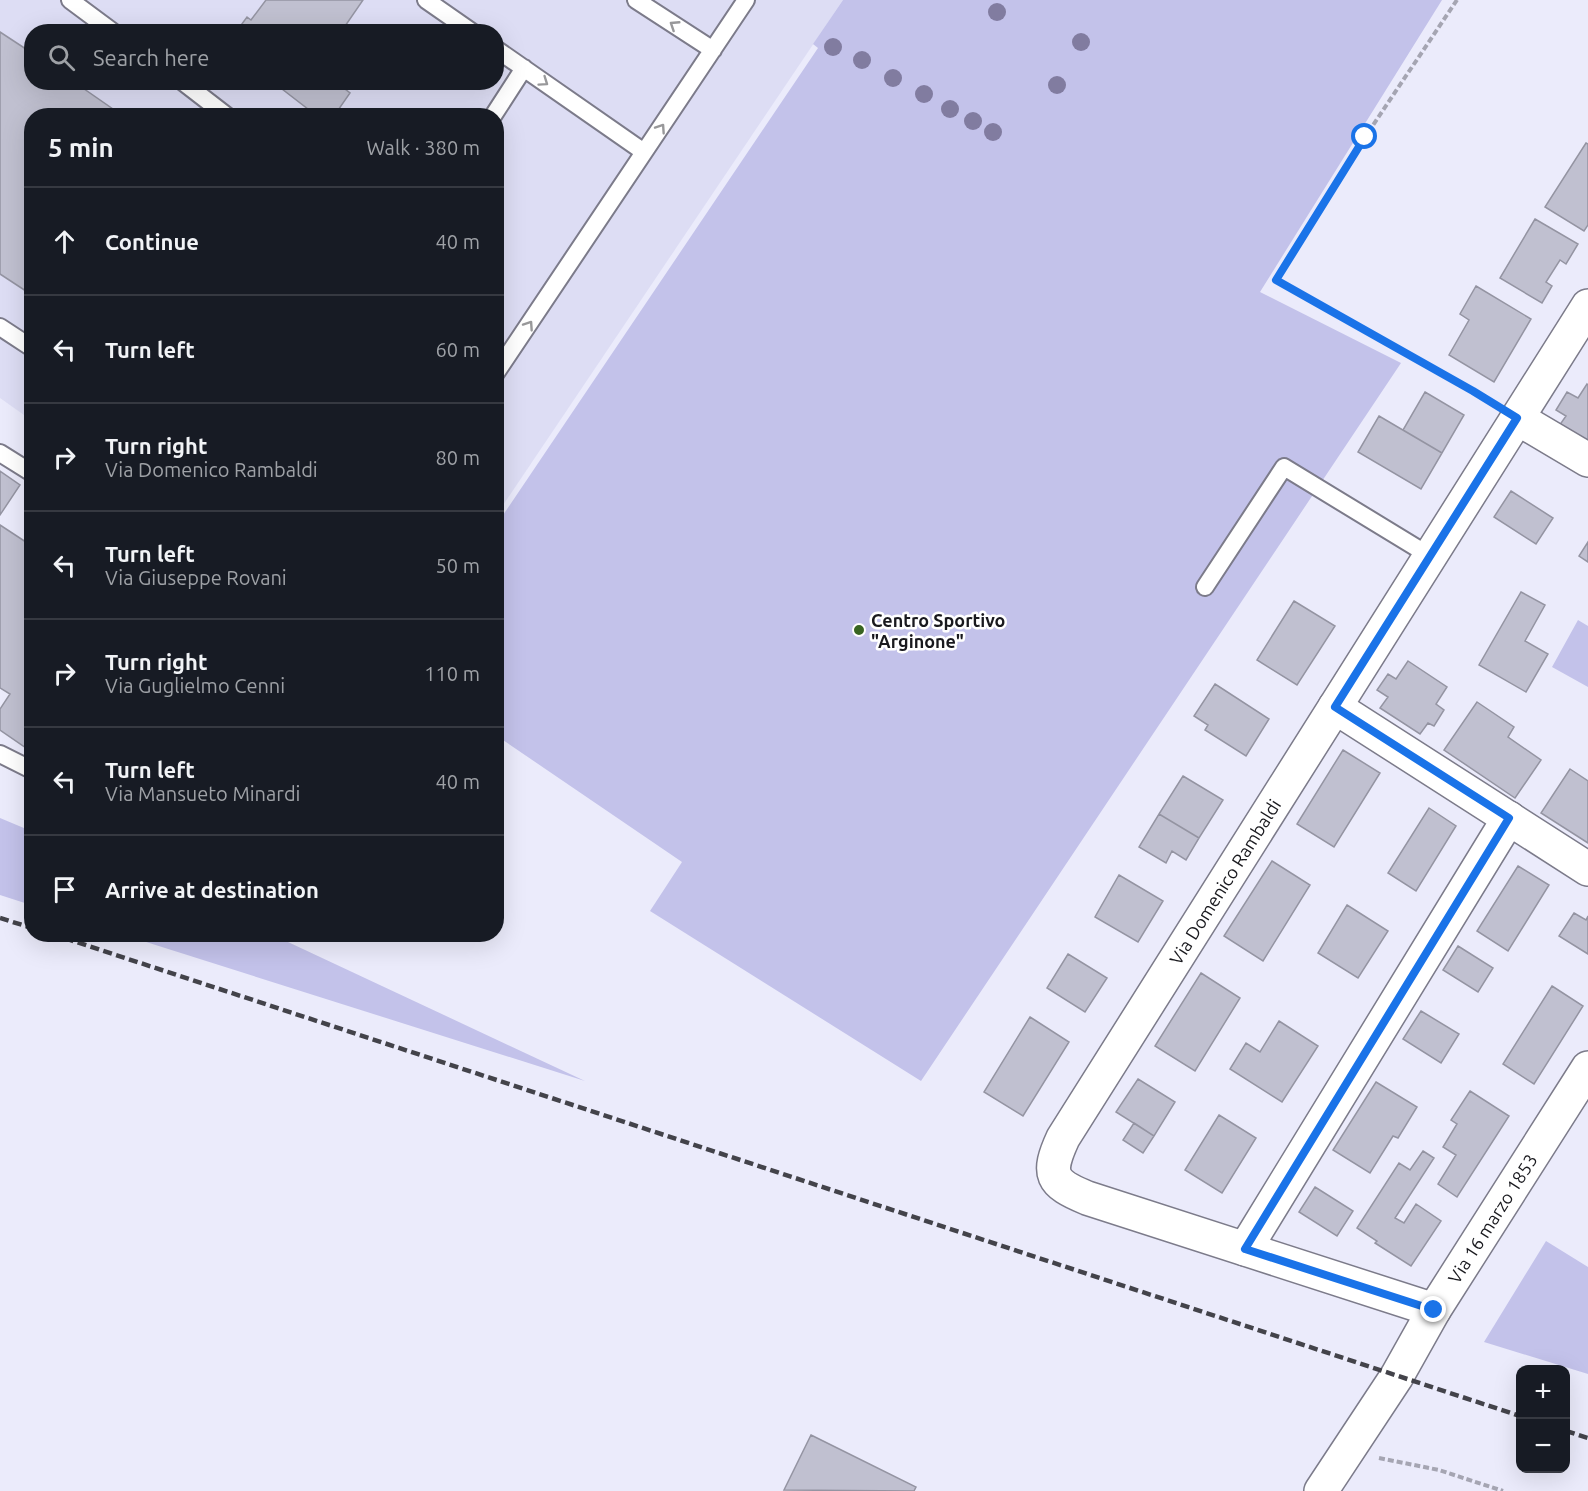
<!DOCTYPE html>
<html lang="en">
<head>
<meta charset="utf-8">
<style>
	:root { --surface:#171b24; --page:#20242c; --text:#f1f3f6; --muted:#9ea1a6; --line:#363941 }
	body { margin:0; font-family:Ubuntu,sans-serif; background:var(--page); color:var(--text) }
	.controls { position:absolute; right:18px; bottom:18px; display:grid; overflow:hidden; border-radius:12px; box-shadow:0 6px 24px #0002 }
	.controls button { width:54px; height:54px; display:grid; place-items:center; padding:0; border:0; border-bottom:2px solid var(--line); background:var(--surface); color:var(--text); font:30px sans-serif }
	.stop { position:absolute; width:18px; height:18px; margin:-14px; border:4px solid #1a73e8; border-radius:50%; background:#fff }
	.stop.end { background:#1a73e8; border-color:#fff; box-shadow:0 2px 6px #0008 }
	.list { margin:0; padding:0; list-style:none }
	h2 { display:flex; justify-content:space-between; align-items:center; height:78px; margin:0; padding:0 24px; font-size:26px }
	h2 small { font-size:20px; font-weight:400; color:var(--muted) }
	.list li { display:grid; grid-template-columns:39px 1fr auto; gap:18px; align-items:center; box-sizing:border-box; height:108px; padding:0 24px; border-top:2px solid var(--line) }
	.list b { display:block; font-size:22px; white-space:nowrap }
	.list p { margin:0; font-size:20px; white-space:nowrap; color:var(--muted) }
	.list em { font-size:20px; font-style:normal; color:var(--muted) }
	.icon { flex:none; width:33px; height:33px; fill:none; stroke:currentColor; stroke-width:2; stroke-linecap:round; stroke-linejoin:round }
	.map { position:relative; flex:none; width:1588px; height:1491px; overflow:hidden }
	.search { position:absolute; background:var(--surface); box-shadow:0 6px 24px #0002; left:24px; top:24px; width:480px; height:66px; display:flex; align-items:center; gap:15px; box-sizing:border-box; padding:0 21px; border-radius:24px; color:var(--muted); font-size:22px }
	.panel { position:absolute; background:var(--surface); box-shadow:0 6px 24px #0002; left:24px; top:108px; width:480px; height:834px; border-radius:24px }
	.map>svg:first-child { display:block }
	.built { fill:#ddddf4; fill-rule:evenodd }
	.green { fill:#c3c2ea }
	.building { fill:#c0c0d0; stroke:#9494a2; stroke-width:1.5 }
	.lines { fill:none; stroke-linecap:round; stroke-linejoin:round }
	.service-casing { stroke:#7c7b8a; stroke-width:20 }
	.minor-casing { stroke:#7c7b8a; stroke-width:36 }
	.path { stroke:#a5a5b2; stroke-width:4; stroke-dasharray:6 3; stroke-linecap:butt }
	.service { stroke:#fff; stroke-width:16 }
	.minor { stroke:#fff; stroke-width:33 }
	.rail { stroke:#43434a; stroke-width:4.5; stroke-dasharray:9 4.5; stroke-linecap:butt }
	.tree { fill:#817ca0 }
	.oneway { stroke:#98989a }
	.route { stroke:#1a73e8; stroke-width:8 }
	.poi-dot { fill:#386422; stroke:#fff; stroke-width:2 }
	.labels { text-anchor:middle; dominant-baseline:central; stroke-width:5; stroke-linejoin:round; paint-order:stroke }
	.poi-label { font-size:18px; font-weight:bold; fill:#19191e; stroke:#fff; text-anchor:start }
	.street-label { font-size:18px; fill:#19191e; stroke:#fff }
</style>
</head>
<body>
<div class="map">
<svg width="1588" height="1491" viewBox="0 0 1588 1491">
	<rect width="100%" height="100%" fill="#ebebfb"/>
	<path class="built" d="M 0,0 L 843,0 L 497,514 L 496,116 L 32,116 L 31,420 L 0,398 ZM 32,32 L 496,32 L 496,82 L 32,82 Z"/>
	<path class="green" d="M 843,0 L 1442,0 L 1260,292 L 1401,363 L 921,1081 L 650,911 L 682,862 L 497,736 L 497,524 L 818,48 L 813,44 Z
		M 1578,620 L 1588,626 L 1588,687 L 1552,667 Z
		M 0,818 L 31,831 L 31,905 L 0,895 Z
		M 124,935 L 273,935 L 585,1081 Z
		M 1546,1241 L 1588,1267 L 1588,1374 L 1484,1342 Z"/>
	<path class="building" d="M 266,0 L 363,0 L 341,32 L 236,32 L 247,17 L 251,20 Z
		M 0,32 L 32,53 L 32,82 L 74,82 L 123,116 L 32,116 L 32,295 L 0,274 Z
		M 273,82 L 336,82 L 350,93 L 334,116 L 317,116 Z
		M 1586,143 L 1588,144 L 1588,225 L 1584,231 L 1545,207 Z
		M 1535,219 L 1578,244 L 1566,264 L 1560,260 L 1546,282 L 1552,286 L 1542,303 L 1500,278 Z
		M 1476,286 L 1531,319 L 1494,382 L 1449,355 L 1469,320 L 1460,314 Z
		M 1587,384 L 1588,385 L 1588,444 L 1559,426 L 1566,416 L 1556,410 L 1567,392 L 1578,398 Z
		M 1425,392 L 1464,415 L 1442,453 L 1403,430 Z
		M 1379,416 L 1442,453 L 1421,489 L 1358,452 Z
		M 0,471 L 20,485 L 0,515 Z
		M 1511,491 L 1553,518 L 1536,544 L 1494,517 Z
		M 0,525 L 32,546 L 32,752 L 0,730 L 0,709 L 10,694 L 0,688 Z
		M 1588,542 L 1588,562 L 1579,556 Z
		M 1521,592 L 1545,605 L 1525,641 L 1548,654 L 1526,692 L 1479,665 Z
		M 1294,601 L 1335,626 L 1297,685 L 1257,660 Z
		M 1408,661 L 1447,687 L 1436,704 L 1444,710 L 1434,726 L 1428,723 L 1420,734 L 1380,708 L 1388,697 L 1377,690 L 1388,674 L 1396,679 Z
		M 1215,684 L 1269,719 L 1246,756 L 1205,730 L 1208,725 L 1194,716 Z
		M 1477,702 L 1514,727 L 1508,737 L 1541,760 L 1515,798 L 1444,750 Z
		M 1343,750 L 1380,773 L 1334,847 L 1297,824 Z
		M 1570,769 L 1588,781 L 1588,843 L 1541,813 Z
		M 1183,776 L 1223,800 L 1199,838 L 1159,814 Z
		M 1429,808 L 1456,826 L 1416,891 L 1388,873 Z
		M 1159,814 L 1199,838 L 1186,860 L 1172,851 L 1166,863 L 1139,847 Z
		M 1272,861 L 1310,885 L 1263,961 L 1224,936 Z
		M 1518,866 L 1549,885 L 1508,951 L 1477,931 Z
		M 1119,875 L 1163,901 L 1138,942 L 1095,917 Z
		M 1347,905 L 1388,931 L 1358,978 L 1318,953 Z
		M 1574,913 L 1586,920 L 1588,916 L 1588,954 L 1559,936 Z
		M 1458,946 L 1493,968 L 1478,992 L 1443,970 Z
		M 1068,954 L 1107,978 L 1085,1012 L 1047,988 Z
		M 1201,973 L 1240,998 L 1195,1071 L 1155,1046 Z
		M 1552,986 L 1583,1006 L 1534,1084 L 1503,1064 Z
		M 1421,1011 L 1459,1034 L 1441,1063 L 1403,1039 Z
		M 1030,1017 L 1069,1042 L 1023,1116 L 984,1092 Z
		M 1279,1021 L 1318,1046 L 1282,1102 L 1230,1069 L 1246,1043 L 1260,1052 Z
		M 1138,1079 L 1175,1102 L 1154,1136 L 1116,1112 Z
		M 1376,1082 L 1417,1107 L 1398,1138 L 1393,1136 L 1370,1173 L 1333,1150 Z
		M 1470,1091 L 1509,1116 L 1457,1197 L 1438,1184 L 1456,1155 L 1443,1147 L 1457,1124 L 1451,1120 Z
		M 1219,1115 L 1256,1138 L 1222,1193 L 1185,1170 Z
		M 1134,1123 L 1154,1136 L 1143,1153 L 1123,1140 Z
		M 1423,1151 L 1434,1158 L 1395,1218 L 1404,1223 L 1416,1204 L 1441,1221 L 1411,1266 L 1375,1243 L 1377,1241 L 1357,1228 L 1399,1163 L 1410,1170 Z
		M 1315,1187 L 1353,1211 L 1337,1236 L 1299,1212 Z
		M 811,1435 L 916,1487 L 914,1491 L 784,1490 Z"/>
	<g class="lines">
		<defs>
			<path id="service" d="M 70,0 L 113,32
				M 426,0 L 472,32
				M 636,0 L 713,50
				M 496,49 L 644,152
				M 183,82 L 227,116
				M 493,116 L 524,68
				M 0,327 L 32,348
				M 496,373 L 746,0
				M 0,453 L 32,473
				M 1205,587 L 1284,467 L 1430,556
				M 0,754 L 32,770"/>
			<g id="minor">
				<path d="M 1517,418 L 1588,460"/>
				<path d="M 1335,707 L 1588,869"/>
				<path d="M 1245,1249 L 1509,818"/>
				<path id="s1" d="M 1434,1310 L 1087,1198 C 1051,1183 1046,1175 1063,1138 L 1588,306"/>
				<path id="s2" d="M 1321,1491 L 1397,1376 L 1434,1310 L 1588,1068"/>
			</g>
		</defs>
		<use href="#service" class="service-casing"/>
		<use href="#minor" class="minor-casing"/>
		<path class="path" d="M 1457,0 L 1365,137 L 1276,280 L 1491,402
			M 1379,1458 L 1439,1470 L 1503,1491"/>
		<use href="#service" class="service"/>
		<use href="#minor" class="minor"/>
		<path class="rail" d="M 0,918 L 32,928
			M 52,934 L 1520,1416
			M 1566,1431 L 1588,1438"/>
	</g>
	<g class="tree">
		<circle cx="997" cy="12" r="9"/>
		<circle cx="1081" cy="42" r="9"/>
		<circle cx="833" cy="47" r="9"/>
		<circle cx="862" cy="60" r="9"/>
		<circle cx="893" cy="78" r="9"/>
		<circle cx="1057" cy="85" r="9"/>
		<circle cx="924" cy="94" r="9"/>
		<circle cx="950" cy="109" r="9"/>
		<circle cx="973" cy="121" r="9"/>
		<circle cx="993" cy="132" r="9"/>
	</g>
	<defs><path id="oneway-chevron" d="M-2-3.5L2.5 0L-2 3.5" fill="none" stroke-width="1.6" stroke-linecap="round" stroke-linejoin="round" transform="scale(1.5)"/></defs>
	<g class="oneway">
		<use href="#oneway-chevron" transform="translate(674 25) rotate(-147)"/>
		<use href="#oneway-chevron" transform="translate(544 82) rotate(35)"/>
		<use href="#oneway-chevron" transform="translate(661 128) rotate(-56)"/>
		<use href="#oneway-chevron" transform="translate(529 325) rotate(-56)"/>
	</g>
	<g class="lines">
		<path class="route" d="M 1365,137 L 1276,280 L 1473,391 L 1517,418 L 1335,707 L 1509,818 L 1245,1249 L 1434,1310"/>
	</g>
	<circle class="poi-dot" cx="859" cy="630" r="6"/>
	<g class="labels">
		<g class="poi-label">
			<text x="871" y="620">Centro Sportivo<tspan x="871" dy="21">"Arginone"</tspan></text>
		</g>
		<g class="street-label">
			<text stroke="none"><textPath href="#s1" startOffset="747">Via Domenico Rambaldi</textPath></text>
			<text stroke="none"><textPath href="#s2" startOffset="322">Via 16 marzo 1853</textPath></text>
		</g>
	</g>
</svg>
<div class="controls">
<button>+</button>
<button>−</button>
</div>
<div class="stop" style="left:1365px;top:137px"></div>
<div class="stop end" style="left:1434px;top:1310px"></div>
<div class="search"><svg class="icon" aria-label="search" viewBox="0 0 24 24"><circle cx="10" cy="10" r="6"/><path d="M15 15l6 6"/></svg>Search here</div>
<section class="panel">
<h2>5 min<small>Walk · 380 m</small></h2>
<ul class="list">
<li><svg class="icon" aria-label="ahead" viewBox="0 0 24 24"><path d="M12 20V5M6 11l6-6 6 6"/></svg><div><b>Continue</b></div><em>40 m</em></li>
<li><svg class="icon" aria-label="left" viewBox="0 0 24 24"><path d="M17 20v-9H6M10 6l-5 5 5 5"/></svg><div><b>Turn left</b></div><em>60 m</em></li>
<li><svg class="icon" aria-label="right" viewBox="0 0 24 24"><path d="M7 20v-9h11M14 6l5 5-5 5"/></svg><div><b>Turn right</b><p>Via Domenico Rambaldi</p></div><em>80 m</em></li>
<li><svg class="icon" aria-label="left" viewBox="0 0 24 24"><path d="M17 20v-9H6M10 6l-5 5 5 5"/></svg><div><b>Turn left</b><p>Via Giuseppe Rovani</p></div><em>50 m</em></li>
<li><svg class="icon" aria-label="right" viewBox="0 0 24 24"><path d="M7 20v-9h11M14 6l5 5-5 5"/></svg><div><b>Turn right</b><p>Via Guglielmo Cenni</p></div><em>110 m</em></li>
<li><svg class="icon" aria-label="left" viewBox="0 0 24 24"><path d="M17 20v-9H6M10 6l-5 5 5 5"/></svg><div><b>Turn left</b><p>Via Mansueto Minardi</p></div><em>40 m</em></li>
<li><svg class="icon" aria-label="arrive" viewBox="0 0 24 24"><path d="M6 21V4h12l-3 4 3 4H6"/></svg><div><b>Arrive at destination</b></div></li>
</ul>
</section>
</div>
</body>
</html>
